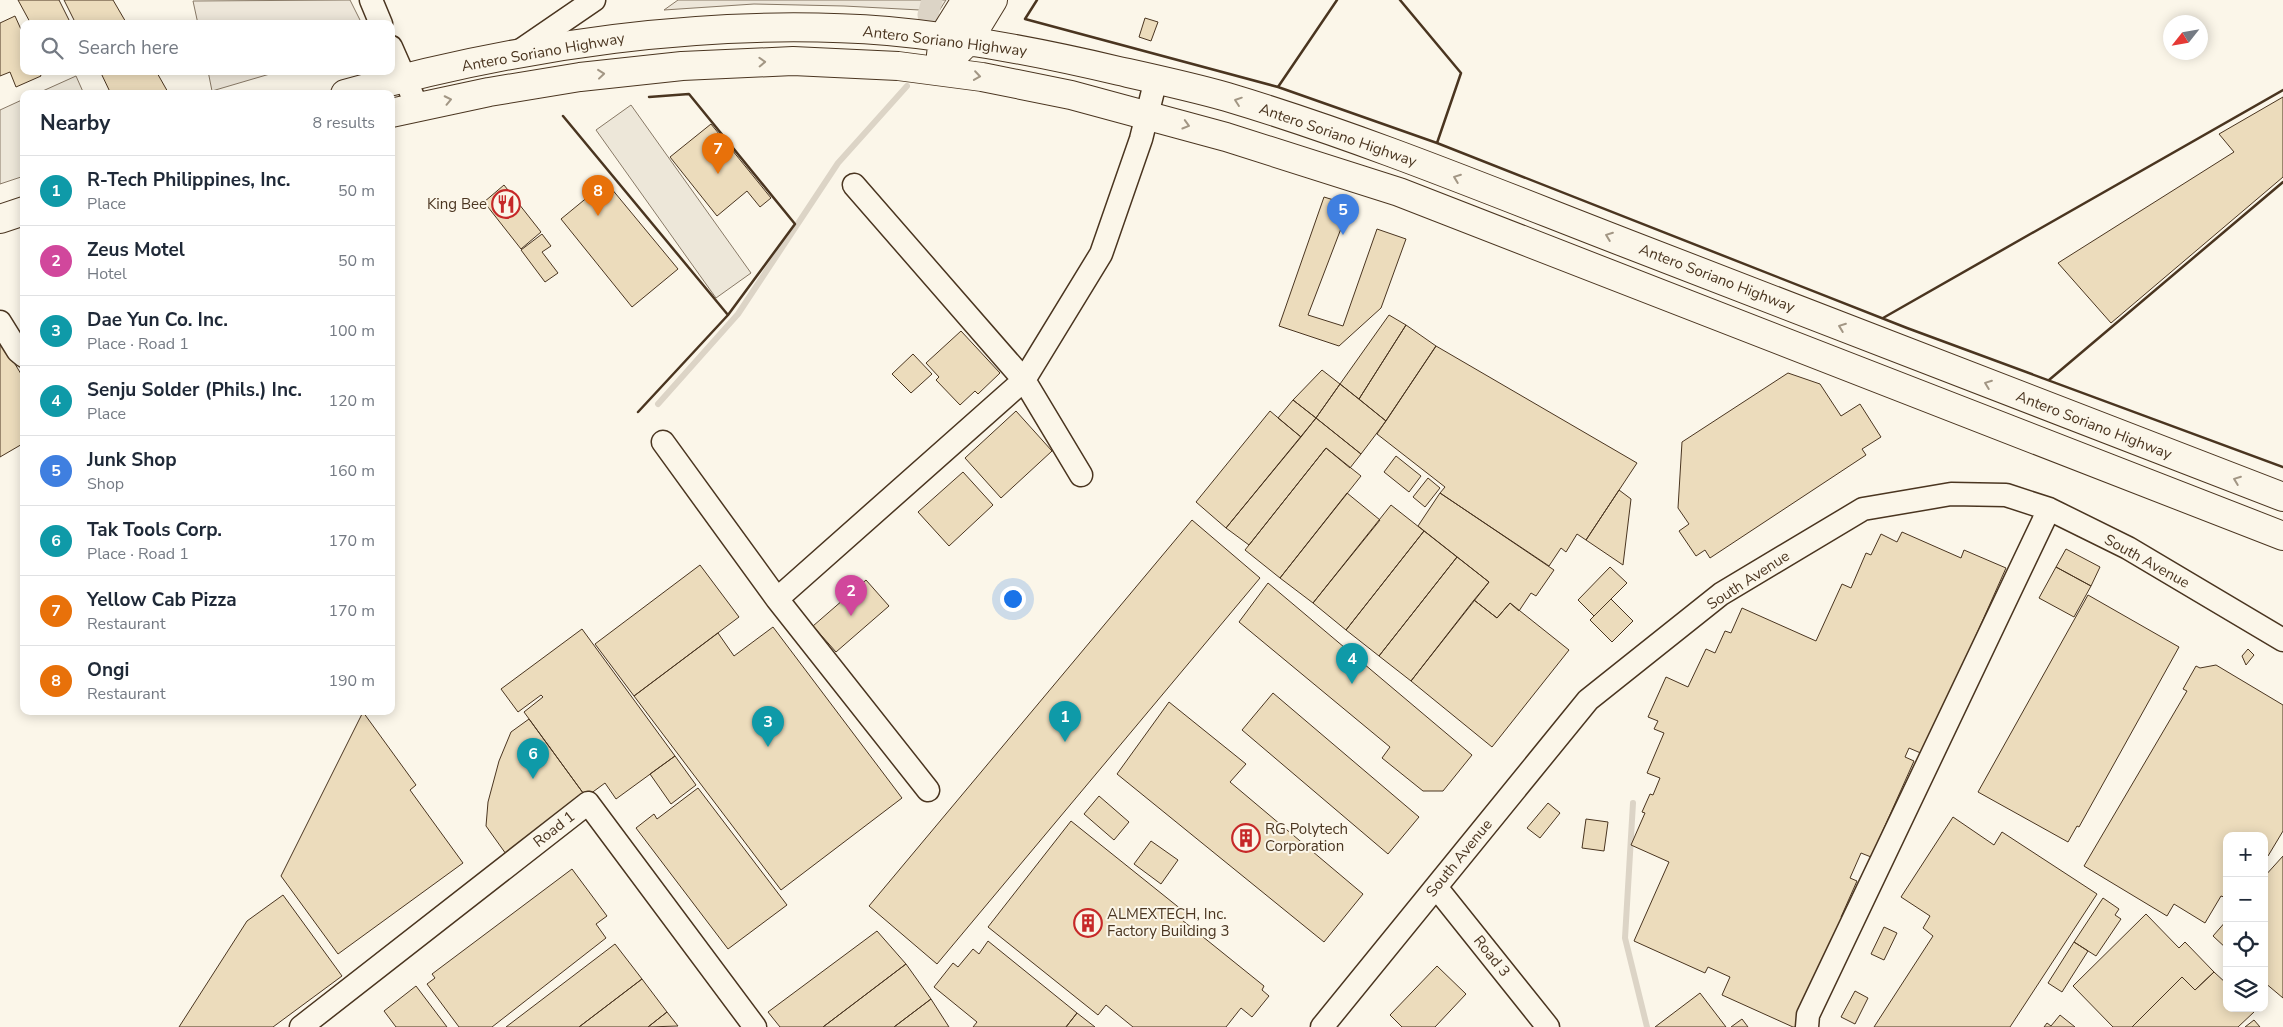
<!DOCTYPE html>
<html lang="en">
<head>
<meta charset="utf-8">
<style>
	:root { --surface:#fff; --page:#f6f6f7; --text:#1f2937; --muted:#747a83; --line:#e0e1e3; --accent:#b45309 }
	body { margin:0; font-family:"Nunito Sans",sans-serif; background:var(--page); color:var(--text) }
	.controls { position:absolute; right:15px; bottom:15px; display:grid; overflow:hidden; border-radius:10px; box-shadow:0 2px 12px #0003 }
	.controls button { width:45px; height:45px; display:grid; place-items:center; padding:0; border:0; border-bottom:1px solid var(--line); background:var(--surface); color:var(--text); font:25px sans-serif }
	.compass { position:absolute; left:2163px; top:15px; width:45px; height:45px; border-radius:50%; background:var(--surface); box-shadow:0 2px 12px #0003; rotate:239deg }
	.you { position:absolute; left:1012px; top:598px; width:18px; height:18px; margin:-12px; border:4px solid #fff; border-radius:50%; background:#1a73e8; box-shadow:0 0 0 8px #1a73e833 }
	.badge { display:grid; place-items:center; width:32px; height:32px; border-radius:50%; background:var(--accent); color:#fff; font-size:16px; font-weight:700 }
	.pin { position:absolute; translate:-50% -41px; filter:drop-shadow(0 1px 2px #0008) }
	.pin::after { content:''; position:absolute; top:26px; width:18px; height:15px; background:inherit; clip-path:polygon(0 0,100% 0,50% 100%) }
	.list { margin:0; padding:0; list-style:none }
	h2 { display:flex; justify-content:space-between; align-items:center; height:65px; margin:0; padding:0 20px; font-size:21px }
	h2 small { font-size:16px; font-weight:400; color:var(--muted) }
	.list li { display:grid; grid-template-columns:32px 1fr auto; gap:15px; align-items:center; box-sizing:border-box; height:70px; padding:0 20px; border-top:1px solid var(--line) }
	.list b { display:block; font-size:19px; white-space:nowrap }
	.list p { margin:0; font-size:16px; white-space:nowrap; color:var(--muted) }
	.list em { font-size:16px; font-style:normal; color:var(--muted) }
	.icon { flex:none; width:28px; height:28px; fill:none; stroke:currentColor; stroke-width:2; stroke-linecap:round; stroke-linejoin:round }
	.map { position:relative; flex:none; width:2283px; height:1027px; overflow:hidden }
	.search { position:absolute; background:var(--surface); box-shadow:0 2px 12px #0003; left:20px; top:20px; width:375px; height:55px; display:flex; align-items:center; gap:12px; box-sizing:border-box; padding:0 18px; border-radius:10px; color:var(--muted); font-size:19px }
	.panel { position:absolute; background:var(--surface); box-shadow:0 2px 12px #0003; left:20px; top:90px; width:375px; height:625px; border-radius:10px }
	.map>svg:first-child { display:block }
	.green { fill:#ede6d9; stroke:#887966 }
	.parking { fill:#ede7d9; stroke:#887966 }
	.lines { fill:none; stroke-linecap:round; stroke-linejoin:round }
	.stream { stroke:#dcd4c6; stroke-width:6 }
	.canal { stroke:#dcd4c6; stroke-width:21 }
	.building { fill:#ecdcbc; stroke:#4a3520 }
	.minor-casing { stroke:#4a3520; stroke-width:25 }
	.major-casing { stroke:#4a3520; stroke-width:30 }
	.minor { stroke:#fbf6e9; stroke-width:22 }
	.major { stroke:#fbf6e9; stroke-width:28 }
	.wall { stroke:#4a3520; stroke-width:2.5 }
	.oneway { stroke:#a29684 }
	.labels { text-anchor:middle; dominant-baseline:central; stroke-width:4; stroke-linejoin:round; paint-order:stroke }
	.street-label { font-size:15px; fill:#4a3520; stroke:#fbf6e9 }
	.poi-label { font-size:15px; fill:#4a3520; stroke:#fbf6e9; text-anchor:start }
</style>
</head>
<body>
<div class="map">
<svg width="2283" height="1027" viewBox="0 0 2283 1027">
	<rect width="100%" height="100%" fill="#fbf6e9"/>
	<path class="green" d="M 350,0 L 362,24 L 198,24 L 193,1 Z
		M 678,0 L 946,0 L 939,11 L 844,6 L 754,4 L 664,10 Z
		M 208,71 L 280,71 L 212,91 Z"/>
	<path class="parking" d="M 76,76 L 84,94 L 36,94 Z
		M 24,99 L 24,176 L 0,184 L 0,110 Z
		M 631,105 L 751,273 L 716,298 L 596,130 Z"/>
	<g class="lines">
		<path class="stream" d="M 658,404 L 738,314 L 838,163 L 907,86
			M 1633,803 L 1625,938 L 1647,1027"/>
		<path class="canal" d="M 928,15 L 932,0"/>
	</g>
	<path class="building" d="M 18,0 L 59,0 L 71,24 L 31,24 Z
		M 64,0 L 113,0 L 127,24 L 76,24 Z
		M 15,16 L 24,36 L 24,71 L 39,71 L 41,76 L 16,87 L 10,72 L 0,76 L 0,23 Z
		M 1145,18 L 1158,22 L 1151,41 L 1139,37 Z
		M 100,71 L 156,71 L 169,94 L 111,94 Z
		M 2283,97 L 2283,177 L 2111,323 L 2058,263 L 2234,152 L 2219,134 Z
		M 711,124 L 771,198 L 760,207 L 747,191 L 717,216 L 670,157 Z
		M 606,182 L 678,269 L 632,307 L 561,219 Z
		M 504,185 L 541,232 L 521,249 L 484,202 Z
		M 1324,197 L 1350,205 L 1308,315 L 1343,326 L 1377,229 L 1406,239 L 1381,308 L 1339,346 L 1279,326 Z
		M 542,234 L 551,246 L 542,252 L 558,273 L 545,282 L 521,250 Z
		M 1389,315 L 1406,325 L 1359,399 L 1340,384 Z
		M 1406,325 L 1436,346 L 1386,421 L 1359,399 Z
		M 961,331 L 1000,373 L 978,394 L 975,391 L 960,405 L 936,380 L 939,377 L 926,363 Z
		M 0,339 L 24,379 L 24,443 L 0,457 Z
		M 1436,346 L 1637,463 L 1586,540 L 1577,534 L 1566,552 L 1561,548 L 1549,566 L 1440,493 L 1445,487 L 1377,434 Z
		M 913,354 L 932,374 L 911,393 L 892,374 Z
		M 1322,370 L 1340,384 L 1316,418 L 1293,400 Z
		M 1788,373 L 1820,384 L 1841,416 L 1860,404 L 1881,437 L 1862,449 L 1866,455 L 1710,558 L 1705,550 L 1696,556 L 1679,531 L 1689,524 L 1678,508 L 1682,442 Z
		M 1340,384 L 1386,421 L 1361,454 L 1316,418 Z
		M 1293,400 L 1316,418 L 1301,437 L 1278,418 Z
		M 1016,411 L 1052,451 L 1001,498 L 965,458 Z
		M 1270,411 L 1301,437 L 1226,528 L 1196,502 Z
		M 1316,418 L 1361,454 L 1350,468 L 1326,448 L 1249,545 L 1226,528 Z
		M 1326,448 L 1361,476 L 1280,578 L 1245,550 Z
		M 1396,456 L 1421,476 L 1409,492 L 1384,472 Z
		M 963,472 L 993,505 L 949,546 L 918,512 Z
		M 1428,478 L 1440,488 L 1425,507 L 1413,497 Z
		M 1619,490 L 1631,499 L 1623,565 L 1586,540 Z
		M 1347,493 L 1380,520 L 1313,603 L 1280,578 Z
		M 1440,493 L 1554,570 L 1536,596 L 1531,593 L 1519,611 L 1510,603 L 1497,618 L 1474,600 L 1489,582 L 1418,526 Z
		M 1391,505 L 1424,531 L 1346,630 L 1313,603 Z
		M 1192,520 L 1260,578 L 937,964 L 869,906 Z
		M 1424,531 L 1457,557 L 1379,656 L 1346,630 Z
		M 1902,532 L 1961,558 L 1964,550 L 2006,568 L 1923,754 L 1909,748 L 1905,757 L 1914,761 L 1871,857 L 1861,853 L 1850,878 L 1857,881 L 1841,917 L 1844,918 L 1796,1027 L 1793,1027 L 1722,995 L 1730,977 L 1708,967 L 1705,973 L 1634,941 L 1669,862 L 1631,845 L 1645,813 L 1642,812 L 1650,794 L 1653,795 L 1660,778 L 1647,773 L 1664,733 L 1654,729 L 1658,721 L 1648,717 L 1666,677 L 1688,687 L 1706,649 L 1715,653 L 1725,631 L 1731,633 L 1742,608 L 1816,641 L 1842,584 L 1851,588 L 1866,553 L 1871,555 L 1881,534 L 1897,542 Z
		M 2066,549 L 2100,567 L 2091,586 L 2056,567 Z
		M 1457,557 L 1489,582 L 1411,681 L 1379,656 Z
		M 700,565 L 739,617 L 634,696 L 595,644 Z
		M 1610,567 L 1627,583 L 1594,616 L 1578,600 Z
		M 2056,567 L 2091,586 L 2074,617 L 2039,598 Z
		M 866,580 L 889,606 L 836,652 L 813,626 Z
		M 1268,583 L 1472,755 L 1443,791 L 1423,791 L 1382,758 L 1390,747 L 1239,622 Z
		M 2088,595 L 2179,647 L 2079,827 L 2077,826 L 2068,842 L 1978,792 Z
		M 1611,599 L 1633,621 L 1612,642 L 1590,620 Z
		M 1474,600 L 1497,618 L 1510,603 L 1569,650 L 1492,747 L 1411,681 Z
		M 773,627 L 902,798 L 781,890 L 634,696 L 718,633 L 734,656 Z
		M 582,629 L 675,756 L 616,799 L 605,783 L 586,797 L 524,712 L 543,697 L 541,695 L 518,712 L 501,689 Z
		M 2248,649 L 2254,655 L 2246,665 L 2242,656 Z
		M 2216,665 L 2283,705 L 2283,831 L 2268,856 L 2264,854 L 2264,836 L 2227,836 L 2227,898 L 2221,896 L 2205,923 L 2174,904 L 2167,916 L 2084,866 L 2187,691 L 2183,689 L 2196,666 L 2200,668 Z
		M 1273,693 L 1419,817 L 1388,854 L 1242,730 Z
		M 1169,702 L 1246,764 L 1230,782 L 1363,894 L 1324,942 L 1117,774 Z
		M 363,712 L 416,785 L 410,790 L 463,863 L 338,954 L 281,876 Z
		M 529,719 L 586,797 L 506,854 L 486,826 L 488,802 L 499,761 L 511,732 Z
		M 675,756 L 696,785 L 671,804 L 650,774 Z
		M 698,788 L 787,905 L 728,949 L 636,828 L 654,814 L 657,819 Z
		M 1099,796 L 1129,822 L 1114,840 L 1084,814 Z
		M 1548,803 L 1560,813 L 1540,838 L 1527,828 Z
		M 1953,817 L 1994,845 L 2002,832 L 2097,894 L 2010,1027 L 1874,1027 L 1933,936 L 1923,928 L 1930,916 L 1901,897 Z
		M 1586,819 L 1608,822 L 1604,851 L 1582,848 Z
		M 1071,821 L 1187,914 L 1182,920 L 1264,986 L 1262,990 L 1269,996 L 1252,1017 L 1241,1008 L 1226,1027 L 1133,1027 L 1106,1005 L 1098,1015 L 988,927 Z
		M 1151,841 L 1178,860 L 1161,884 L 1134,864 Z
		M 2283,856 L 2283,998 L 2264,982 L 2264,877 Z
		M 572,869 L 607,916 L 596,924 L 606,938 L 492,1027 L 459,1027 L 427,984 L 435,978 L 432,974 Z
		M 283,895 L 342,976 L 273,1027 L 179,1027 L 247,921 Z
		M 2103,898 L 2119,909 L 2115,915 L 2121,919 L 2096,956 L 2074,942 Z
		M 2146,914 L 2179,948 L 2185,942 L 2214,972 L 2195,990 L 2182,977 L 2132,1027 L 2113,1027 L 2073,986 Z
		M 2227,920 L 2227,949 L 2213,936 Z
		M 1884,927 L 1897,933 L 1884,960 L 1871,954 Z
		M 877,931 L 906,964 L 823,1027 L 780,1027 L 768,1012 Z
		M 988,941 L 1077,1013 L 1066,1027 L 973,1027 L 977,1022 L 934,987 L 953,963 L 958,967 L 973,949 L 979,954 Z
		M 2074,942 L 2088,951 L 2062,992 L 2048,983 Z
		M 615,944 L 642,979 L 579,1027 L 506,1027 Z
		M 906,964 L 931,999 L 894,1027 L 823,1027 Z
		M 1437,966 L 1466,994 L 1435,1027 L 1402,1027 L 1390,1015 Z
		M 2214,972 L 2227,984 L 2227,1008 L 2250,1008 L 2254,1012 L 2238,1027 L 2132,1027 L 2182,977 L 2195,990 Z
		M 642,979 L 667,1012 L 648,1027 L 579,1027 Z
		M 416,986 L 447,1027 L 396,1027 L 384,1011 Z
		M 1855,991 L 1868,998 L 1855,1024 L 1841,1017 Z
		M 1700,993 L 1726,1027 L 1655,1027 Z
		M 931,999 L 949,1027 L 894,1027 Z
		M 667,1012 L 678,1026 L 648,1027 Z
		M 1077,1013 L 1095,1027 L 1066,1027 Z
		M 2060,1015 L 2075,1027 L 2044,1027 L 2047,1023 L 2051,1026 Z
		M 1742,1019 L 1748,1027 L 1731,1027 Z
		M 2254,1020 L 2260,1027 L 2245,1027 Z"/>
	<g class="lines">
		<defs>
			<path id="minor" d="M 371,0 L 381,24
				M 391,47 L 417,106
				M 518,52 L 594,0
				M 854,185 L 1024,380 L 1081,475
				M 0,322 L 18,351 L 24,356
				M 663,442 L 777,599 L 928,790
				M 777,599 L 1024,380 L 1101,254 L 1141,139 L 1156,79
				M 1436,887 L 1548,1027
				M 301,1027 L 588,803 L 755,1027
				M 1322,1027 L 1588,700 L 1721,594 L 1863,509 L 1951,494 L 2006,495 L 2049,509 L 2128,548 L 2283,640
				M 1807,1027 L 1808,1015 L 2049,509"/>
			<path id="major" d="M 957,52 L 968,41 L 993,0
				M 941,55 L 943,37 L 966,0
				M 345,94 C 516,45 711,17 888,31 C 966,38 1043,53 1119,71 C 1155,79 1192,87 1227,97 C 1364,138 1496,193 1628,244 C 1846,329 2064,414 2283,497
				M 391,113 L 489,92 L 580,77 L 682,66 L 793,61 L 898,66 L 982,77 L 1071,95 L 1226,137 L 1399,192 L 2283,536
				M 0,219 L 24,211"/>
		</defs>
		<use href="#minor" class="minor-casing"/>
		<use href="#major" class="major-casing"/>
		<use href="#minor" class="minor"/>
		<use href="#major" class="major"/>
		<path class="wall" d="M 1037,0 L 1025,19 L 1278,87
			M 1337,0 L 1278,87 L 1437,143 L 1907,328 L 2283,467
			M 1400,0 L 1461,73 L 1437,143
			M 563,116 L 728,315
			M 1883,318 L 2283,90
			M 2049,380 L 2283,182
			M 638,412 L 728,315 L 795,224 L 689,94 L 649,97"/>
	</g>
	<defs><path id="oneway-chevron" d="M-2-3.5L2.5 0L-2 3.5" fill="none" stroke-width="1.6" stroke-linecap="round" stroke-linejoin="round" transform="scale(1.25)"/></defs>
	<g class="oneway">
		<use href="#oneway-chevron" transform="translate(762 62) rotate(-2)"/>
		<use href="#oneway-chevron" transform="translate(601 74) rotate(-6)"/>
		<use href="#oneway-chevron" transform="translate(977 76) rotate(8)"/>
		<use href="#oneway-chevron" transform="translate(448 100) rotate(-12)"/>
		<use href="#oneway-chevron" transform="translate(1238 101) rotate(-161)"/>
		<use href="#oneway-chevron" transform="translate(1186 125) rotate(16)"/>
		<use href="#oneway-chevron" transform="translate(1457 178) rotate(-159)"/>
		<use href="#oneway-chevron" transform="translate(1609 236) rotate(-159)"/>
		<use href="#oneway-chevron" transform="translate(1842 327) rotate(-159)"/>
		<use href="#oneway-chevron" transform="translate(1988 384) rotate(-159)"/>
		<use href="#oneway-chevron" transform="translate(2237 480) rotate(-159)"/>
	</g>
	<defs>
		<symbol id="restaurant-ring" viewBox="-11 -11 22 22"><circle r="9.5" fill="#fbf6e9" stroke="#c62828" stroke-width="1.5"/><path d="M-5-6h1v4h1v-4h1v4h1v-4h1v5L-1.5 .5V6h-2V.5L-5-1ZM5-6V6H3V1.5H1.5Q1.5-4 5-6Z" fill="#c62828"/></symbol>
		<symbol id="building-ring" viewBox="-11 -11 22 22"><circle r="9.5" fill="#fbf6e9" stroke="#c62828" stroke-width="1.5"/><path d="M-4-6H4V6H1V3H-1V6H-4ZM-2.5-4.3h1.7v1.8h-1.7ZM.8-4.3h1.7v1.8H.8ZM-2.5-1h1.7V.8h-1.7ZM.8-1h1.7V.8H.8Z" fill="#c62828"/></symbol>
	</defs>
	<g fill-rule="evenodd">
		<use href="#restaurant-ring" x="490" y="188" width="32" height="32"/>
		<use href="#building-ring" x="1230" y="822" width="32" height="32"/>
		<use href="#building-ring" x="1072" y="907" width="32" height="32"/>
	</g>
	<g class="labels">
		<g class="street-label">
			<text transform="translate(945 41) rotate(7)">Antero Soriano Highway</text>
			<text transform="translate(543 52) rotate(-10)">Antero Soriano Highway</text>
			<text transform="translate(1338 135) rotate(19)">Antero Soriano Highway</text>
			<text transform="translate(1717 278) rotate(21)">Antero Soriano Highway</text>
			<text transform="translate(2094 425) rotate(21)">Antero Soriano Highway</text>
			<text transform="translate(2147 561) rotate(29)">South Avenue</text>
			<text transform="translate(1748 580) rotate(-33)">South Avenue</text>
			<text transform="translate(554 829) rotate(-38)">Road 1</text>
			<text transform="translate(1459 858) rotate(-51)">South Avenue</text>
			<text transform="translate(1492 956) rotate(51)">Road 3</text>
		</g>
		<g class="poi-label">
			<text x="487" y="204" text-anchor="end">King Bee</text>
			<text x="1265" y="829">RG Polytech<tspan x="1265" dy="17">Corporation</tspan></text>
			<text x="1107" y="914">ALMEXTECH, Inc.<tspan x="1107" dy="17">Factory Building 3</tspan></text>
		</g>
	</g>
</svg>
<div class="controls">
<button>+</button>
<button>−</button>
<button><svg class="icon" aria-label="locate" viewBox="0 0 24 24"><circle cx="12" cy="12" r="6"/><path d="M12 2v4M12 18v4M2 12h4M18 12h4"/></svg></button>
<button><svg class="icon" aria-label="layers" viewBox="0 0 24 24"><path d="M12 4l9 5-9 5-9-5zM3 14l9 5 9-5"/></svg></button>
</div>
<svg class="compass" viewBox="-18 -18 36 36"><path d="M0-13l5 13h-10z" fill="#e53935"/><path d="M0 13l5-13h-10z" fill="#747a83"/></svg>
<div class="you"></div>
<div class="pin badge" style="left:1065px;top:742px;background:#0f9aa8">1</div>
<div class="pin badge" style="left:851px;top:616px;background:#d1479c">2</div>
<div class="pin badge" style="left:768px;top:747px;background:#0f9aa8">3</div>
<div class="pin badge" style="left:1352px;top:684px;background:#0f9aa8">4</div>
<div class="pin badge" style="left:1343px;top:235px;background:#3f7fe0">5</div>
<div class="pin badge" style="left:533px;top:779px;background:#0f9aa8">6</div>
<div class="pin badge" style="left:718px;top:174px;background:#e8710a">7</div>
<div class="pin badge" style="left:598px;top:216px;background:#e8710a">8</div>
<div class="search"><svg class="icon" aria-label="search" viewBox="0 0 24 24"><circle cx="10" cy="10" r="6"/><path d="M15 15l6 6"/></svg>Search here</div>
<section class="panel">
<h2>Nearby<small>8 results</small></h2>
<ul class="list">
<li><span class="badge" style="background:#0f9aa8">1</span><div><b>R-Tech Philippines, Inc.</b><p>Place</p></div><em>50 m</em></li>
<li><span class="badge" style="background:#d1479c">2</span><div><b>Zeus Motel</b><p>Hotel</p></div><em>50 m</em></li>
<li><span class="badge" style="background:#0f9aa8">3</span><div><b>Dae Yun Co. Inc.</b><p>Place · Road 1</p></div><em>100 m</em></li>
<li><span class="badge" style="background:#0f9aa8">4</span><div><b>Senju Solder (Phils.) Inc.</b><p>Place</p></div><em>120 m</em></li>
<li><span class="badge" style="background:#3f7fe0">5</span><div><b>Junk Shop</b><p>Shop</p></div><em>160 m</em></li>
<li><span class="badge" style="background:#0f9aa8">6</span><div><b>Tak Tools Corp.</b><p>Place · Road 1</p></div><em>170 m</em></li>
<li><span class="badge" style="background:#e8710a">7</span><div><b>Yellow Cab Pizza</b><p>Restaurant</p></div><em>170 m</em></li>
<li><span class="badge" style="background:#e8710a">8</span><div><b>Ongi</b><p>Restaurant</p></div><em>190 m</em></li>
</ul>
</section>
</div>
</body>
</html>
